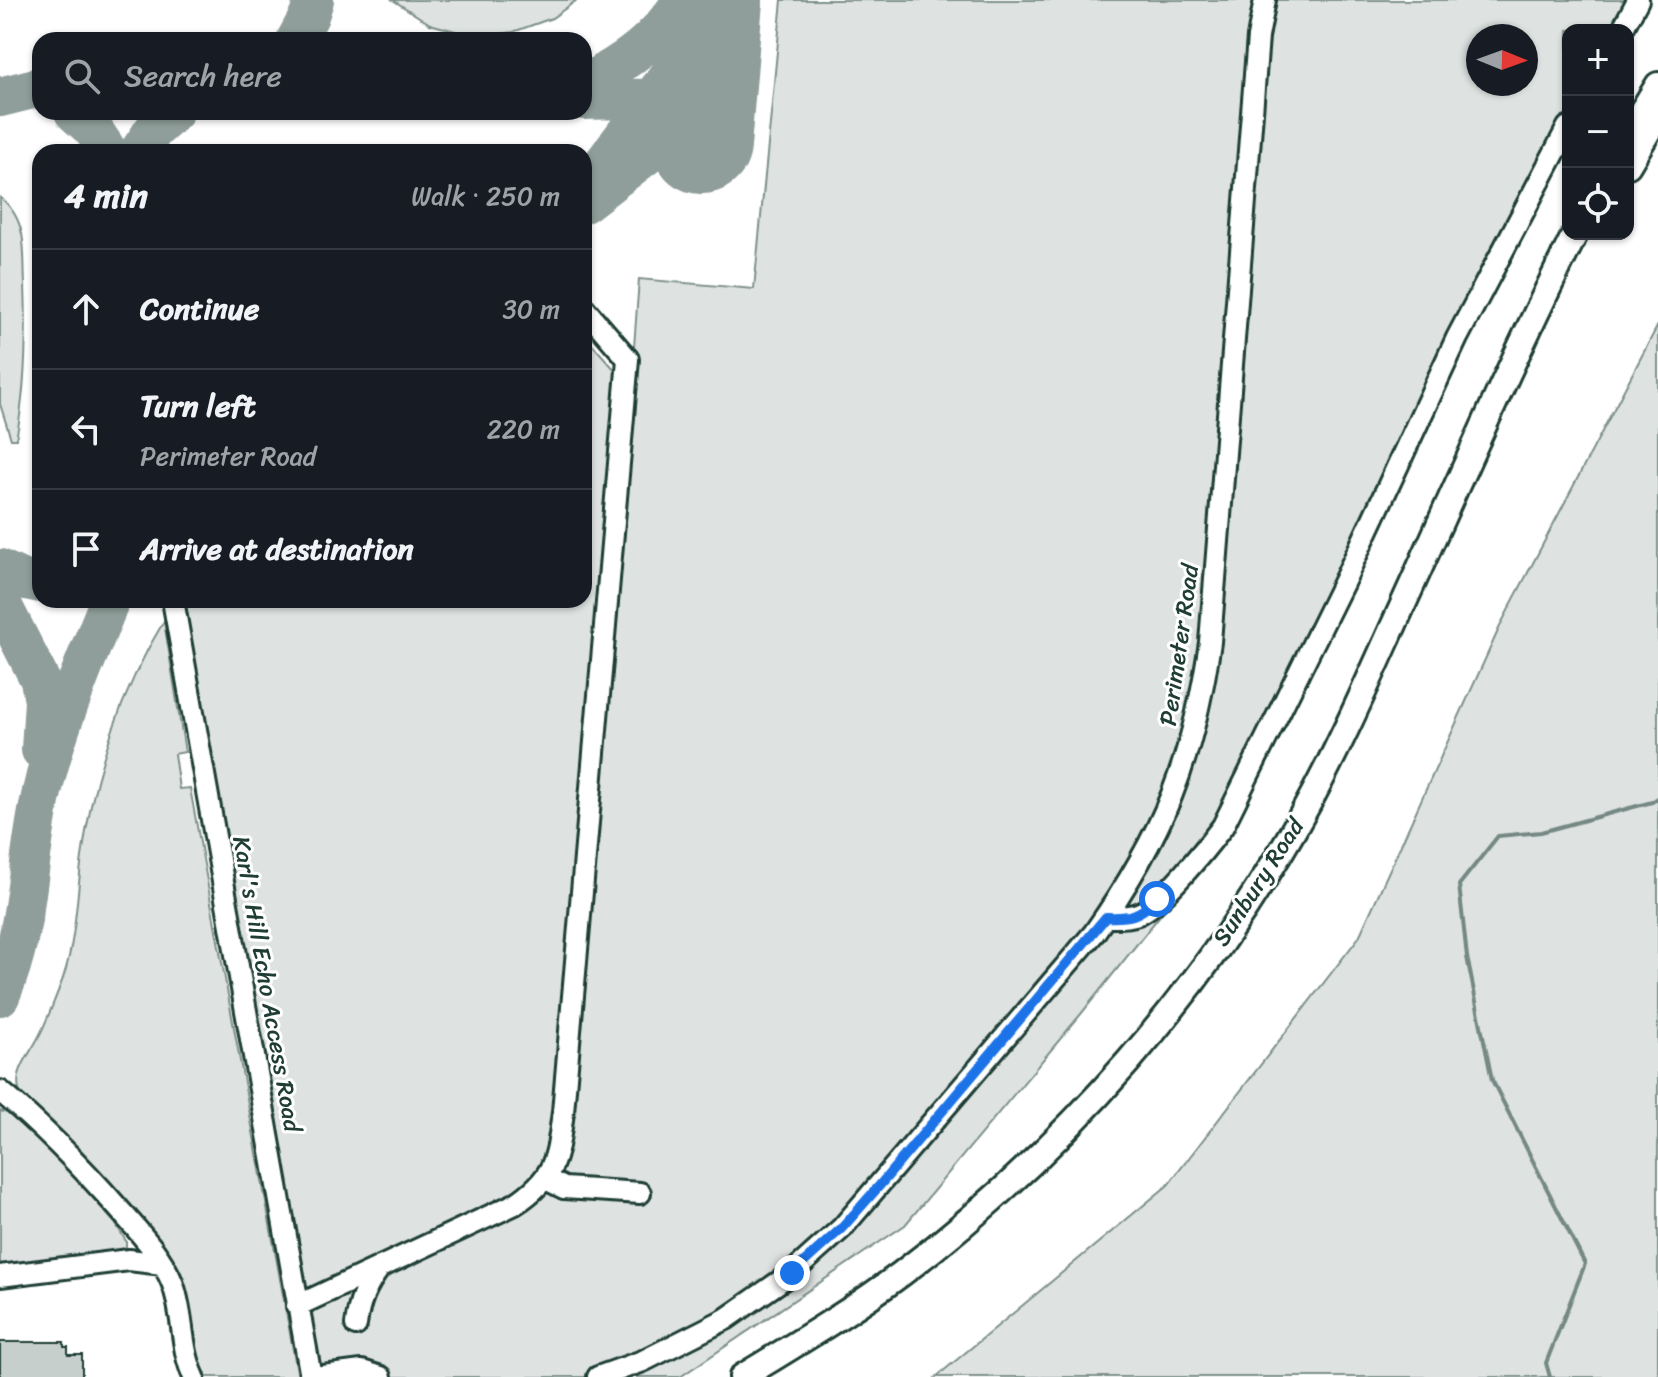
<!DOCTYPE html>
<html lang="en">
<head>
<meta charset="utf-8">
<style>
	:root { --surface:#171b24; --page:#20242c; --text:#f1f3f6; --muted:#9ea1a6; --line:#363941 }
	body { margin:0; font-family:Sriracha,sans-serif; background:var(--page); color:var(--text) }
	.controls { position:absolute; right:24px; top:24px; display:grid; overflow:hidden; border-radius:16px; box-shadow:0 2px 6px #0004 }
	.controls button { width:72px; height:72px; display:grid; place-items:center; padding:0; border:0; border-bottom:2px solid var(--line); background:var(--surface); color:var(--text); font:40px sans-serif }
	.compass { position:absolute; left:1466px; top:24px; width:72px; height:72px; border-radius:50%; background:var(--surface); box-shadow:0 2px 6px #0004; rotate:91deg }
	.stop { position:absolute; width:24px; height:24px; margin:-18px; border:6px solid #1a73e8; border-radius:50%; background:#fff }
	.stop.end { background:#1a73e8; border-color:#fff; box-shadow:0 2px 8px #0008 }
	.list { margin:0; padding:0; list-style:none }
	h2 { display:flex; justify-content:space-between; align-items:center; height:104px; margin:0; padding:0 32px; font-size:34px }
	h2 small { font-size:26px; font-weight:400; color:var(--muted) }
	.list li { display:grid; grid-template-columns:52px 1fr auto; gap:24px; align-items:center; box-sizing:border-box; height:120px; padding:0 32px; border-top:2px solid var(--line) }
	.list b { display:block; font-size:30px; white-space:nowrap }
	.list p { margin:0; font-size:26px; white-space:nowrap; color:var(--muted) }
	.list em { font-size:26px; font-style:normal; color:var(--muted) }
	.icon { flex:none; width:44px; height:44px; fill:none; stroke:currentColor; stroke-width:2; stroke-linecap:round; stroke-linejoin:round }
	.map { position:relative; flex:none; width:1658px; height:1377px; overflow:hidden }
	.search { position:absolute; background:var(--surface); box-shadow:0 2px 6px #0004; left:32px; top:32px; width:560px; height:88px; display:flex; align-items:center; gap:20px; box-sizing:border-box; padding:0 28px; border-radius:24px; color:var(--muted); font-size:30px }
	.panel { position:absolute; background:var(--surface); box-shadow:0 2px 6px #0004; left:32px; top:144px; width:560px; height:464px; border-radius:24px }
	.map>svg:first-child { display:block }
	.green { fill:#dee3e2; stroke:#7e908b; stroke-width:2; fill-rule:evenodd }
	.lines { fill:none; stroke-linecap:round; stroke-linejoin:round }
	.stream { stroke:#758883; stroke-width:4 }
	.taxiway { stroke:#8f9e9a; stroke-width:40 }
	.runway { stroke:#8f9e9a; stroke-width:98 }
	.building { fill:#c7cfcc; stroke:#1f3d34; stroke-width:2 }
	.minor-casing { stroke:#1f3d34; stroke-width:26 }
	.major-casing { stroke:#1f3d34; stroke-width:30 }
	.minor { stroke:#fff; stroke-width:20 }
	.major { stroke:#fff; stroke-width:24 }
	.route { stroke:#1a73e8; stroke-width:10 }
	.labels { text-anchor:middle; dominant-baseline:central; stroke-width:6; stroke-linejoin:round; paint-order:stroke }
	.street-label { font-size:24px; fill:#1f3d34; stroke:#fff }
</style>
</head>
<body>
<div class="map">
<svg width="1658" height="1377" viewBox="0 0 1658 1377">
	<rect width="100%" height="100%" fill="#fff"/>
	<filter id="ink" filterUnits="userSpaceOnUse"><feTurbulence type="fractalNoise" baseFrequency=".0125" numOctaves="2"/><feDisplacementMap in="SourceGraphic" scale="16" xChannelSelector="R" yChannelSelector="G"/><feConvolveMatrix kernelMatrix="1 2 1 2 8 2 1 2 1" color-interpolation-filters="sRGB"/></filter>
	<g filter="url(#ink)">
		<path class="green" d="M 393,0 L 577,0 L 552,18 L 513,32 L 477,37 L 430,24 Z
			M 782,0 L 1650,0 L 1628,38 L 1628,30 L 1568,30 L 1568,145 L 1531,211 L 1226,833 L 1081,1014 L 905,1225 L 680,1377 L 319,1377 L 180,600 L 584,600 L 584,335 L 631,388 L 639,279 L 754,289 ZM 1478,36 L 1526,36 L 1526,84 L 1478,84 Z
			M 276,145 L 490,152 L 254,152 Z
			M 0,197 C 12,207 19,219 22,234 C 25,250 24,267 25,284 C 27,335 26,389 16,439 L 11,439 L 0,404 Z
			M 1658,325 L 1658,1377 L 936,1377 L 1168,1185 L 1359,937 L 1502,622 Z
			M 164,621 L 185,752 L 174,754 L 179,789 L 190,788 L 298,1377 L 203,1377 L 198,1369 L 187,1300 L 23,1101 C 10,1076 26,1060 37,1040 C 46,1024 52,1006 59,989 C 76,948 76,900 82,857 C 93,775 121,691 164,621 Z
			M 0,1111 L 11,1114 L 35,1132 L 115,1223 L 126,1241 L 126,1253 L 0,1268 Z"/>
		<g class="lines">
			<path class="stream" d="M 1550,1377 L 1546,1363 L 1585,1264 L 1492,1080 L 1467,957 L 1459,885 L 1498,836 L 1541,832 L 1652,802 L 1658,798"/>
			<path class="taxiway" d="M 296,40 L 309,16 L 314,0
				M 584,84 C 627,62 656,41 683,0
				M 0,97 L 40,87
				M 584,100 L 706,97 L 691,121 L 584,203
				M 74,112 L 92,128 L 108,152
				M 139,152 L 153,131 L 174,112
				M 589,183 L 689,49 L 708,0
				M 0,569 L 21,579 L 40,583
				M 0,601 L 40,680 L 44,701 L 41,750
				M 0,996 C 29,930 26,860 42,792 C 57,726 85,663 110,600"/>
			<path class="runway" d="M 702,145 L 714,0"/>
		</g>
		<path class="building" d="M 0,1342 L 64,1342 L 64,1347 L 68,1347 L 68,1355 L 82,1355 L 82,1377 L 0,1377 Z"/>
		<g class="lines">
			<defs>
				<path id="minor" d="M 1622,30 L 1638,0
					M 173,600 L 311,1377
					M 1106,917 C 1117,917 1127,918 1138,914 C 1160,906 1207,847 1223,826 L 1346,577 L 1457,338 L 1568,127
					M 0,1091 C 43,1127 81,1166 118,1208 C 138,1231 160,1253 172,1282 C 184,1312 180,1347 194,1377
					M 546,1179 L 564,1188 L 640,1193
					M 0,1276 L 129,1260 L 163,1264
					M 297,1306 L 515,1204 C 556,1177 557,1158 563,1112 L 628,359 L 584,308
					M 356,1325 C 359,1301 366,1286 380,1267
					M 315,1377 L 362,1371 L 381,1377
					M 598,1377 L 643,1361 L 726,1319 L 792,1273 L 842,1228 L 1094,933 C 1163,835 1193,761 1210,642 L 1258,37 L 1265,0"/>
				<path id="major" d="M 1631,129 L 1658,85
					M 1628,165 L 1658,115
					M 742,1377 C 796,1344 850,1312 901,1274 C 1065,1150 1208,987 1307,806 C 1342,742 1371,675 1401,609 C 1458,484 1513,357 1575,234"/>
			</defs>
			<use href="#minor" class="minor-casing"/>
			<use href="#major" class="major-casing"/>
			<use href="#minor" class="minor"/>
			<use href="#major" class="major"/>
		</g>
	</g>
	<g class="lines" filter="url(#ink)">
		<path class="route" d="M 792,1273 L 842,1228 L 880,1185 L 1106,917 C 1131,918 1138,916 1157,899"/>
	</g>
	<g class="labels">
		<g class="street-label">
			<text transform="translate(1179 645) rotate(-82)">Perimeter Road</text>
			<text transform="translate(1258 882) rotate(-57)">Sunbury Road</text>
			<text transform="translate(267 984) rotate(80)">Karl's Hill Echo Access Road</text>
		</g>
	</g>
</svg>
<div class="controls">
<button>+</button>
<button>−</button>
<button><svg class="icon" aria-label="locate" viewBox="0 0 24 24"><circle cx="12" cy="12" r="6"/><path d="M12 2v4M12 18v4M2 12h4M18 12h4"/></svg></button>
</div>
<svg class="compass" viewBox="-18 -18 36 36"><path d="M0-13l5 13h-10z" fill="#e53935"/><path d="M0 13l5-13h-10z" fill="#9ea1a6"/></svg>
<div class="stop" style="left:1157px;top:899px"></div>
<div class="stop end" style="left:792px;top:1273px"></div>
<div class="search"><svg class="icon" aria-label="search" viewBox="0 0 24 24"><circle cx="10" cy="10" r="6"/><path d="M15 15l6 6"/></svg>Search here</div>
<section class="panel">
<h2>4 min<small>Walk · 250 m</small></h2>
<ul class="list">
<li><svg class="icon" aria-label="ahead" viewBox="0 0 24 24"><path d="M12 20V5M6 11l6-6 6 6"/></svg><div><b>Continue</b></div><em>30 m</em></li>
<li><svg class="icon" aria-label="left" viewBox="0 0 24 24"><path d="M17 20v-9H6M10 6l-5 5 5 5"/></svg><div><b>Turn left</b><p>Perimeter Road</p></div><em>220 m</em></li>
<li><svg class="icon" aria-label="arrive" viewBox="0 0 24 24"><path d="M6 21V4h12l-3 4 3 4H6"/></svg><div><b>Arrive at destination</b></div></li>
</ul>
</section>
</div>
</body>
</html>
